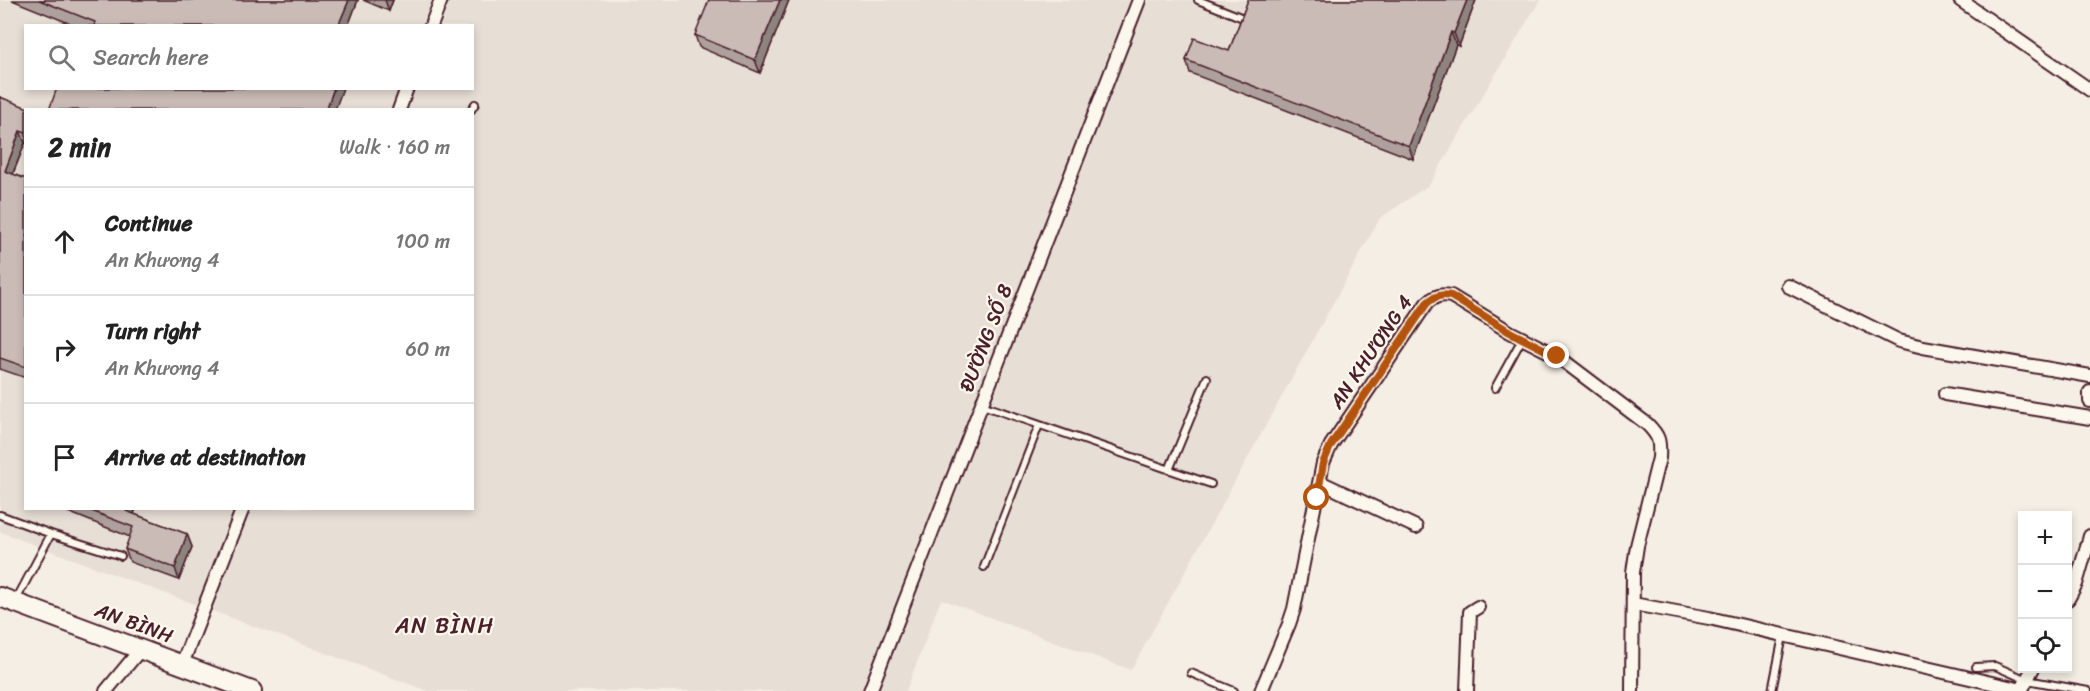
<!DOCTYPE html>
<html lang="en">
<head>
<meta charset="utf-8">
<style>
	:root { --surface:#fff; --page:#f6f6f6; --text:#222; --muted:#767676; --line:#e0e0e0 }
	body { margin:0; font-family:Sriracha,sans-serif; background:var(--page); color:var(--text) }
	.controls { position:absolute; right:18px; bottom:18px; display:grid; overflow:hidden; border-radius:0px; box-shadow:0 3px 9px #0003 }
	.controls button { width:54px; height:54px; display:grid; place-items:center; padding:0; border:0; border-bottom:2px solid var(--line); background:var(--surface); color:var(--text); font:30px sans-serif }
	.stop { position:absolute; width:18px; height:18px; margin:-14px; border:4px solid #b45309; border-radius:50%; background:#fff }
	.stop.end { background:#b45309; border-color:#fff; box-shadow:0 2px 6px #0008 }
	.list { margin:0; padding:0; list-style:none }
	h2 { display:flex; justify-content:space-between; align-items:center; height:78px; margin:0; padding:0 24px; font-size:26px }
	h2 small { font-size:20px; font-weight:400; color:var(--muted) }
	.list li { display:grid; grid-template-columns:39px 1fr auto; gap:18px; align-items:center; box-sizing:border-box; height:108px; padding:0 24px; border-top:2px solid var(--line) }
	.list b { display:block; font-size:22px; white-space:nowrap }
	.list p { margin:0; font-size:20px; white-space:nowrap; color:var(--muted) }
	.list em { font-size:20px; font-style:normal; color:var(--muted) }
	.icon { flex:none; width:33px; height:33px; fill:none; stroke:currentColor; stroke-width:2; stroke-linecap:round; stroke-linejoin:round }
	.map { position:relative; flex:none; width:2090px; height:691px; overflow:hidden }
	.search { position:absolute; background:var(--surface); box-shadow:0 3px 9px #0003; left:24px; top:24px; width:450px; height:66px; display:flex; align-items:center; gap:15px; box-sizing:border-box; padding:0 21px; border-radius:0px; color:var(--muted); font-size:22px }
	.panel { position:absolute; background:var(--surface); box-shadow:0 3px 9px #0003; left:24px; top:108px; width:450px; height:402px; border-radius:0px }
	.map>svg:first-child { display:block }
	.built { fill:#e7dfd6; fill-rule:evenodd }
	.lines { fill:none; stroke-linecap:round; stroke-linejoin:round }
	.lane-casing { stroke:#4a1f2b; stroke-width:10 }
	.street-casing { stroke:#4a1f2b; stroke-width:16 }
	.secondary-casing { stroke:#4a1f2b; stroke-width:22 }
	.lane { stroke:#fbf7ec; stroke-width:6 }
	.street { stroke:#fbf7ec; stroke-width:12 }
	.secondary { stroke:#fbf7ec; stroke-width:18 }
	.wall { fill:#aea19d; stroke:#4a1f2b; stroke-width:1.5 }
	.shaded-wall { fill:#8d837f; stroke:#4a1f2b; stroke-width:1.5 }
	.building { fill:#cabbb6; stroke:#4a1f2b; stroke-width:1.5 }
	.route { stroke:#b45309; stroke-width:8 }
	.labels { text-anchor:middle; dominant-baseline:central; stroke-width:4.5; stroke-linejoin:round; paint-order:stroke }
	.street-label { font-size:20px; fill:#4a1f2b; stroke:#fbf7ec }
	.quarter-label { font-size:22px; letter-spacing:1.5px; fill:#4a1f2b; stroke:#fbf7ec }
</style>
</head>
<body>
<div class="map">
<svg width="2090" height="691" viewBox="0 0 2090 691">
	<rect width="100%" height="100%" fill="#f4eee4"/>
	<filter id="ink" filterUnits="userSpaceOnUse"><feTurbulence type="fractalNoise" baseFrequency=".0167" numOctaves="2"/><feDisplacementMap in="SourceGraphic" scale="12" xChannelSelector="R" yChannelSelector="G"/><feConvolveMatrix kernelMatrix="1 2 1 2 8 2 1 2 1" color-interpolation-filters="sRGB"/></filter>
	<g filter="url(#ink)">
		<path class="built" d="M 0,0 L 1540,0 L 1429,185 L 1380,218 L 1131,670 L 941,599 L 906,691 L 428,691 L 0,532 ZM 26,26 L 472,26 L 472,88 L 26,88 ZM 26,110 L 472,110 L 472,508 L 26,508 Z"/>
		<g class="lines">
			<defs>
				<path id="lane" d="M 1198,0 L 1243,18
					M 471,110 L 475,104
					M 1495,388 L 1522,339
					M 982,405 L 1211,484
					M 1169,470 L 1207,378
					M 0,515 L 51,534 L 15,602
					M 51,534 L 121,556
					M 984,567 L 1039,425
					M 1976,667 L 1995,666 L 2027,680 L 2088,691
					M 1191,673 L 1234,691
					M 1772,691 L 1783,636"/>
				<path id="street" d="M 1960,0 L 2090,90
					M 431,26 L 441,0
					M 399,110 L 407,88
					M 1788,286 L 1899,341 L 1923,347 L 2090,376
					M 2090,392 L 2090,401
					M 1945,394 L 2090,418
					M 1320,482 L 1416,527
					M 2068,599 L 2076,584 L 2090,536
					M 1633,604 L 1709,618 L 2022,690
					M 182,664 L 243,508
					M 106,691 L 140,650
					M 870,691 L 1139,0
					M 1261,691 L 1289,624 L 1294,609 L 1323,463 L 1331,445 L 1427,303 C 1435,296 1441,294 1451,296 L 1510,332 L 1557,356 L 1647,424 C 1659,436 1660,440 1659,458 L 1637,546 L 1633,572 L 1632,691
					M 1467,691 L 1470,612 L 1478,607
					M 2021,691 L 2033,668"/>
				<path id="secondary" d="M 0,597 L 252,691"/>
			</defs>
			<use href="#lane" class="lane-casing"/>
			<use href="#street" class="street-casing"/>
			<use href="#secondary" class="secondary-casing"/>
			<use href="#lane" class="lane"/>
			<use href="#street" class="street"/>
			<use href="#secondary" class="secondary"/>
		</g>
		<path class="wall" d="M 12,0 L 358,0 L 348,26 L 76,26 Z
			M 363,0 L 393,0 L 389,11 Z
			M 789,0 L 760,73 L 699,47 L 695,35 Z
			M 1248,0 L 1476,0 L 1459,46 L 1456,45 L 1413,159 L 1190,73 L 1186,60 L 1229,51 Z
			M 0,97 L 26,110 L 26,144 L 25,143 L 13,174 L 26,179 L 26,378 L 0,369 Z
			M 58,508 L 136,508 L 134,514 L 187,534 L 192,547 L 179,580 L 130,562 L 125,549 L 130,537 Z"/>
		<path class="shaded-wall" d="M 349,0 L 358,0 L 348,26 L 338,26 Z
			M 385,0 L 393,0 L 389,11 Z
			M 780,0 L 789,0 L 760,73 L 755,60 Z
			M 1467,0 L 1476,0 L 1459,46 L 1454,33 Z
			M 1451,32 L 1456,45 L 1413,159 L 1409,146 Z
			M 334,88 L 343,88 L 335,110 L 326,110 Z
			M 20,131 L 25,143 L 9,183 L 5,171 Z
			M 126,508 L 136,508 L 130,524 L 126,511 Z
			M 187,534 L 192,547 L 179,580 L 175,568 Z"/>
		<path class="building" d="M 39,0 L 349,0 L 338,26 L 94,26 L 95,22 Z
			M 709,0 L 780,0 L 755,60 L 695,35 Z
			M 1248,0 L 1467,0 L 1454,33 L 1451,32 L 1409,146 L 1186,60 L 1194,38 L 1229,51 Z
			M 57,88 L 334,88 L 326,110 L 49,110 Z
			M 0,97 L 33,110 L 26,110 L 26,133 L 20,131 L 5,171 L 26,179 L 26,367 L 0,358 Z
			M 84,508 L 126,508 L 126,511 L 187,534 L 175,568 L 125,549 L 133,527 Z"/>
	</g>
	<g class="lines" filter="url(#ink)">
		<path class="route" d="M 1317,498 L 1323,463 L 1331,445 L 1427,303 C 1435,296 1441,294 1451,296 L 1510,332 L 1557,356"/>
	</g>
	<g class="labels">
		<g class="street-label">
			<text transform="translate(986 338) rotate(-69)">ĐƯỜNG SỐ 8</text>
			<text transform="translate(1371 352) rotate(-56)">AN KHƯƠNG 4</text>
			<text transform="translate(134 623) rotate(20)">AN BÌNH</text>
		</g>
		<g class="quarter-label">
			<text x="445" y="625">AN BÌNH</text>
		</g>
	</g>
</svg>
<div class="controls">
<button>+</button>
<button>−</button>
<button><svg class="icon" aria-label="locate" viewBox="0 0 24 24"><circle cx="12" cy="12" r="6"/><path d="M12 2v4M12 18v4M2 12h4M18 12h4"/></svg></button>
</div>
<div class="stop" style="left:1317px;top:498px"></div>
<div class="stop end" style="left:1557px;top:356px"></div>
<div class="search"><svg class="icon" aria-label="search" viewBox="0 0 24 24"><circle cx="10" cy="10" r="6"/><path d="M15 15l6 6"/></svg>Search here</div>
<section class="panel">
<h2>2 min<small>Walk · 160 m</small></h2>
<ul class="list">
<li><svg class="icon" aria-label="ahead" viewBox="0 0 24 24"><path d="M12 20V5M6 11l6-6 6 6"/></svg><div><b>Continue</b><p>An Khương 4</p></div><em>100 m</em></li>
<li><svg class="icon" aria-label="right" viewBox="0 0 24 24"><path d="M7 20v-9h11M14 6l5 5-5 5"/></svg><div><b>Turn right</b><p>An Khương 4</p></div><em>60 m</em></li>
<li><svg class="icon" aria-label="arrive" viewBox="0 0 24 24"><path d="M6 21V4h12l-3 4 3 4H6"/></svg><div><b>Arrive at destination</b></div></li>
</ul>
</section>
</div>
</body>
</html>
